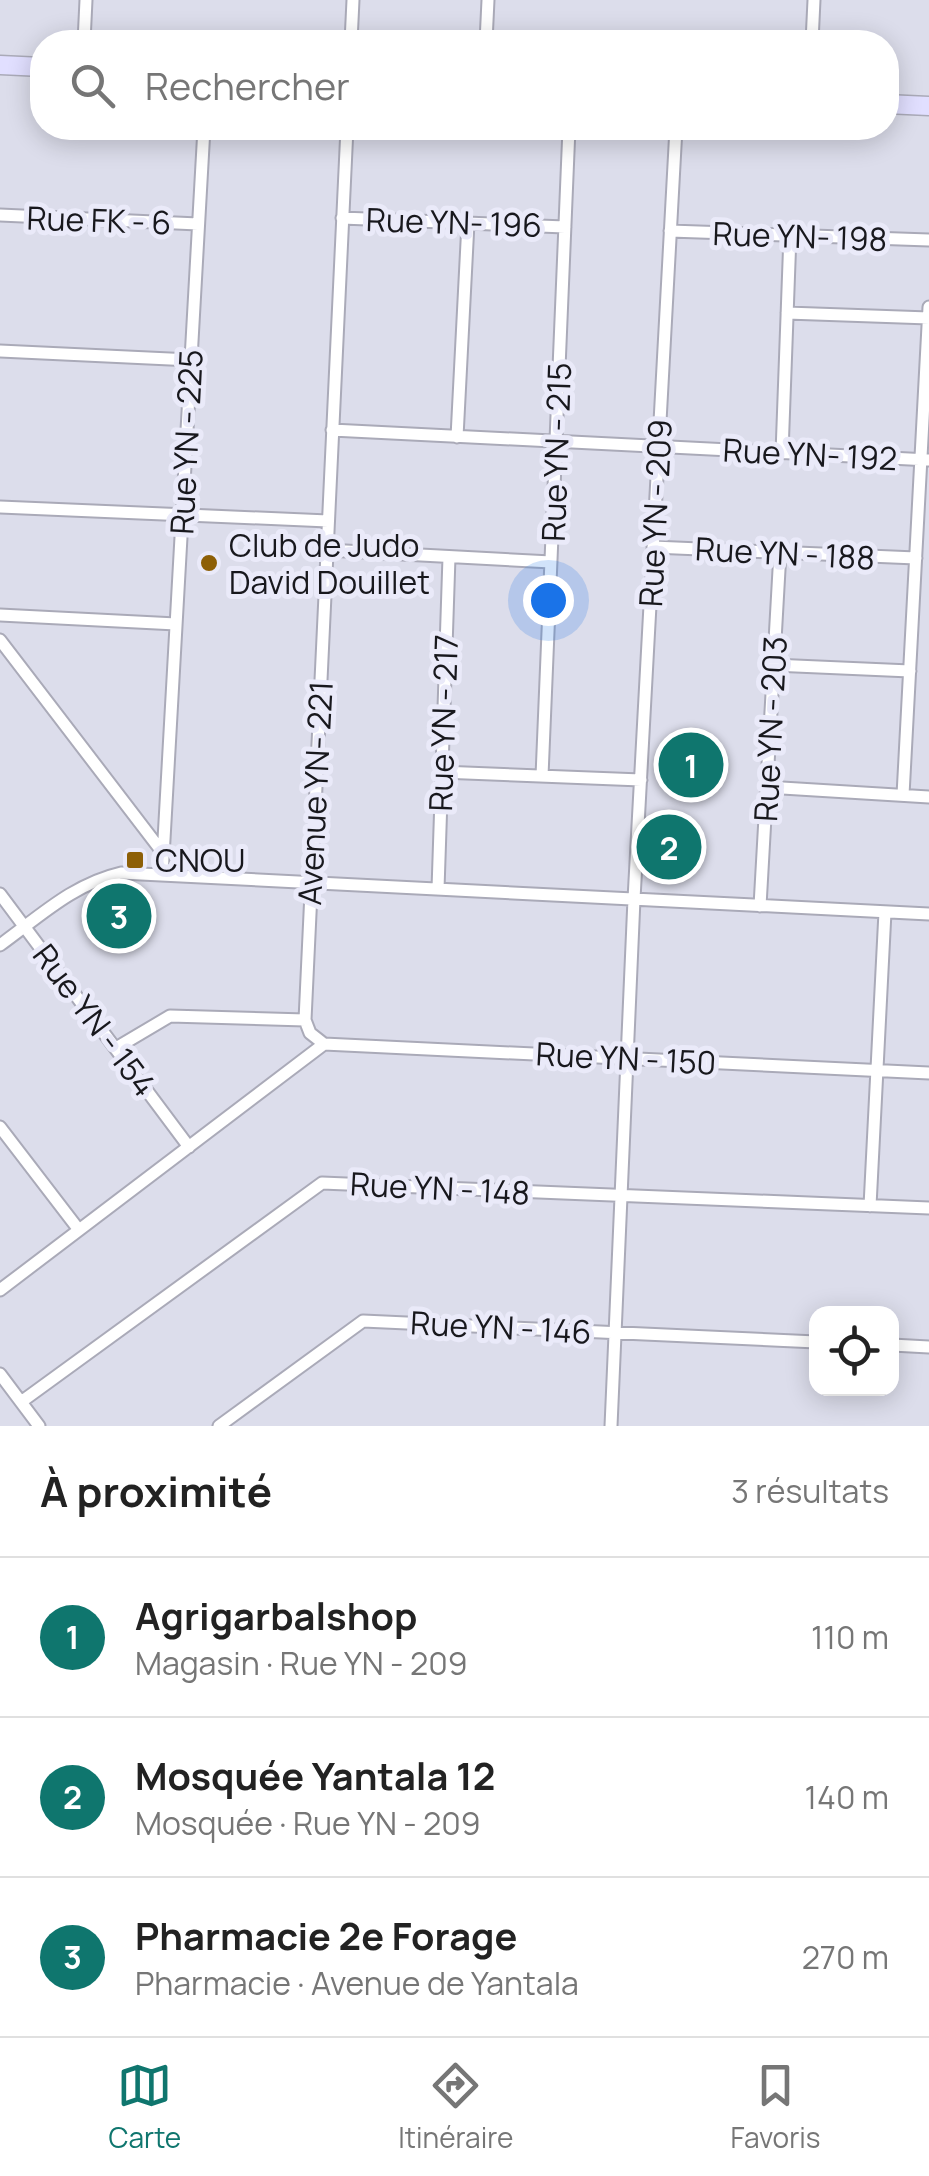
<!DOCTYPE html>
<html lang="fr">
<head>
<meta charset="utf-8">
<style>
	:root { --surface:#fff; --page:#f2f2f2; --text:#222; --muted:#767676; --line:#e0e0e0; --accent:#0f766e }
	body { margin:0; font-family:Manrope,sans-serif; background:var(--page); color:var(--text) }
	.controls { position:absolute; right:30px; bottom:30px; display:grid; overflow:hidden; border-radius:20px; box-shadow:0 5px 25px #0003 }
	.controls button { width:90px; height:90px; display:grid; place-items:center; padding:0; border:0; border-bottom:2px solid var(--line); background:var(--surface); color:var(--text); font:50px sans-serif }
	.you { position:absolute; left:548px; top:600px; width:35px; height:35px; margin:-25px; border:8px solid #fff; border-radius:50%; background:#1a73e8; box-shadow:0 0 0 15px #1a73e833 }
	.badge { display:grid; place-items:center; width:65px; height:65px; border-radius:50%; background:var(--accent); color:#fff; font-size:32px; font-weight:700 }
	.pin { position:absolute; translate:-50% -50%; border:5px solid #fff; box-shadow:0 2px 10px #0006 }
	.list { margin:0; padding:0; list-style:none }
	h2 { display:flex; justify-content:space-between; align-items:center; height:130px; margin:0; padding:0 40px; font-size:42px }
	h2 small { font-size:32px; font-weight:400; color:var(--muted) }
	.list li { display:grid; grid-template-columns:65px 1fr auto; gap:30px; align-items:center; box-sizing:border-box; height:160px; padding:0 40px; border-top:2px solid var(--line) }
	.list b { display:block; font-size:38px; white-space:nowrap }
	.list p { margin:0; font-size:32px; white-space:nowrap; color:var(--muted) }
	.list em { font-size:32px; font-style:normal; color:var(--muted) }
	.icon { flex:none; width:55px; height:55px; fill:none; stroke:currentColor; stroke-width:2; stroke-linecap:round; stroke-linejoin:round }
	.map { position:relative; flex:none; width:929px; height:1426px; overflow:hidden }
	.search { position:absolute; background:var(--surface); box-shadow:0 5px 25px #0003; left:30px; right:30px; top:30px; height:110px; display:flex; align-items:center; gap:25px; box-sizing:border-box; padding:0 35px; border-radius:40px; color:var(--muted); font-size:38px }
	.sheet { height:610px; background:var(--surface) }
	nav { display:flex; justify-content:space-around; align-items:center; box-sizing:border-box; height:140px; border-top:2px solid var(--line); background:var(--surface); font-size:28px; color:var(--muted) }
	nav a { display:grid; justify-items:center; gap:5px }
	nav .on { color:var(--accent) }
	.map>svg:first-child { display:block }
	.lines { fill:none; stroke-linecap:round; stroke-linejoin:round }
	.street-casing { stroke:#aaaab8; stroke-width:15 }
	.secondary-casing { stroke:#aaaab8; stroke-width:21 }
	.street { stroke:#fff; stroke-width:11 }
	.secondary { stroke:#e1dfff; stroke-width:18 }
	.poi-dot { fill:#8d5f06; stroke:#eaeaf9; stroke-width:4 }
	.labels { text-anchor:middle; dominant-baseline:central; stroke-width:10; stroke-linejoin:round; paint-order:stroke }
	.street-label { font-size:32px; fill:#18181d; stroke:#eaeaf9 }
	.poi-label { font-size:32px; fill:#18181d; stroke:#eaeaf9; text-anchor:start }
</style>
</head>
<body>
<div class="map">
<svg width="929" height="1426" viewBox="0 0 929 1426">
	<rect width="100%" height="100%" fill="#dcddeb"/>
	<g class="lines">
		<defs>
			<path id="street" d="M 84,42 L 86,0
				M 351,42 L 353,0
				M 486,42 L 488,0
				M 812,42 L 814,0
				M 0,215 L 198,224
				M 342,218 L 565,227
				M 670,231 L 929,240
				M 787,313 L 929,318
				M 0,351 L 191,360
				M 332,430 L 929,460
				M 457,437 L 468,223
				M 782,453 L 790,235
				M 0,507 L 328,521
				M 653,547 L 916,558
				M 327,550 L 551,562
				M 0,615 L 176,624
				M 0,640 L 163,853
				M 773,665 L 910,671
				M 441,772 L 641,780
				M 542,776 L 569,128
				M 766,787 L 929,797
				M 903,795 L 929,307
				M 162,875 L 204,128
				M 438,889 L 449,557
				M 0,894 L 189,1147
				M 760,906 L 780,552
				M 0,945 C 39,917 73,884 121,873 L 929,914
				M 324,1044 L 310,1033 L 305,1020 L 347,128
				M 324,1044 L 929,1073
				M 116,1048 L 170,1016 L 305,1020
				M 0,1127 L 79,1230
				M 870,1206 L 885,912
				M 0,1290 L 324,1044
				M 892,1345 L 929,1347
				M 0,1374 L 39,1426
				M 21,1402 L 322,1183 L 929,1208
				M 219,1426 L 363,1321 L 816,1342
				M 611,1426 L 634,899 L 676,128"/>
			<path id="secondary" d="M 0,65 L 42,67
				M 886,104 L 929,106"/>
		</defs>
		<use href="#street" class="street-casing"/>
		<use href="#secondary" class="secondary-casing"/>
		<use href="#street" class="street"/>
		<use href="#secondary" class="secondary"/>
	</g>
	<g class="poi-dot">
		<circle cx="209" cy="563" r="10"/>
		<rect x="125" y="850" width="20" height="20" rx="5"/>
	</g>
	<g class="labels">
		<g class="street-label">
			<text transform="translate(99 220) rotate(2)">Rue FK - 6</text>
			<text transform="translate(454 222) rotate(2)">Rue YN- 196</text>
			<text transform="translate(800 236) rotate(2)">Rue YN- 198</text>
			<text transform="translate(186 442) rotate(-87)">Rue YN - 225</text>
			<text transform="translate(556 452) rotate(-88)">Rue YN - 215</text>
			<text transform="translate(810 454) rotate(3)">Rue YN- 192</text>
			<text transform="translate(655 513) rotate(-87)">Rue YN - 209</text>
			<text transform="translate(785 553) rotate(3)">Rue YN - 188</text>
			<text transform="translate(443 723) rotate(-88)">Rue YN - 217</text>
			<text transform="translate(770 729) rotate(-87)">Rue YN - 203</text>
			<text transform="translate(315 793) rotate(-87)">Avenue YN- 221</text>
			<text transform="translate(95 1020) rotate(53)">Rue YN - 154</text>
			<text transform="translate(626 1058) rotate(3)">Rue YN - 150</text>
			<text transform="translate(440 1188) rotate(3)">Rue YN - 148</text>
			<text transform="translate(501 1327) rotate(3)">Rue YN - 146</text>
		</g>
		<g class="poi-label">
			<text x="229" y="545">Club de Judo<tspan x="229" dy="37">David Douillet</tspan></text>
			<text x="155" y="860">CNOU</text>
		</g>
	</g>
</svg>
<div class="controls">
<button><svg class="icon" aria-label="locate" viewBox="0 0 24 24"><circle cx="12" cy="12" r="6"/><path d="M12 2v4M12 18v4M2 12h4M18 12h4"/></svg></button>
</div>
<div class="you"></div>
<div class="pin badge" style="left:691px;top:765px">1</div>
<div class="pin badge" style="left:669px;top:847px">2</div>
<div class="pin badge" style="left:119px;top:916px">3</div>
<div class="search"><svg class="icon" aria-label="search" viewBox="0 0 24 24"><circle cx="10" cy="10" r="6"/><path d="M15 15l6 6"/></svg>Rechercher</div>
</div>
<section class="sheet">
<h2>À proximité<small>3 résultats</small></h2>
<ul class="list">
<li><span class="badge">1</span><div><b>Agrigarbalshop</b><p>Magasin · Rue YN - 209</p></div><em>110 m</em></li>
<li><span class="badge">2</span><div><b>Mosquée Yantala 12</b><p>Mosquée · Rue YN - 209</p></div><em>140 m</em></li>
<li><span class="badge">3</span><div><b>Pharmacie 2e Forage</b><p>Pharmacie · Avenue de Yantala</p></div><em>270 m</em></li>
</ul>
</section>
<nav>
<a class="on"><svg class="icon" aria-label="map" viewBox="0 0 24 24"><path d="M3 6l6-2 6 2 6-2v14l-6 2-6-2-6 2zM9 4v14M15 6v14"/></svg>Carte</a>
<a><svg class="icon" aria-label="directions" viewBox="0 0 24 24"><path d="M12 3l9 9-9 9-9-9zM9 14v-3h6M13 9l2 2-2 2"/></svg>Itinéraire</a>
<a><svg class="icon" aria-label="saved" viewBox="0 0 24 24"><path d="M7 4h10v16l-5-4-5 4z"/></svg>Favoris</a>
</nav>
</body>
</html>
